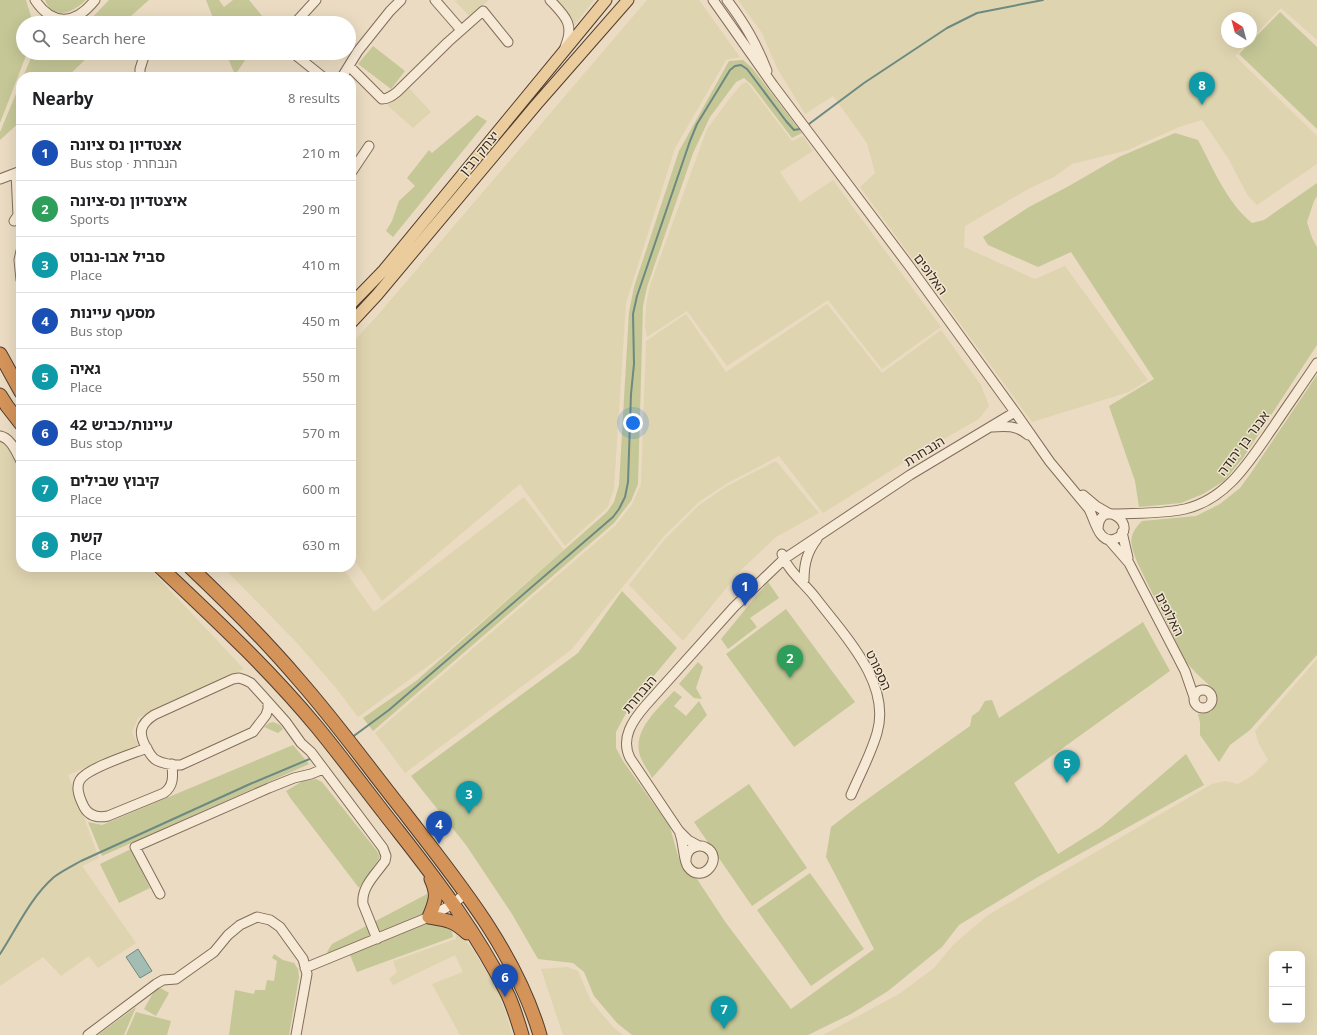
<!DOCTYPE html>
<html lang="en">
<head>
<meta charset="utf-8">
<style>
	:root { --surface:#fff; --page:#f2f2f2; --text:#202124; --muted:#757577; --line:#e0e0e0; --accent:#2563eb }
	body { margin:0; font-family:Georgia,"Noto Sans Hebrew",serif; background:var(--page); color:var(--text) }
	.controls { position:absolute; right:12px; bottom:12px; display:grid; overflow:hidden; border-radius:8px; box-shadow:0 4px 16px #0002 }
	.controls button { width:36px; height:36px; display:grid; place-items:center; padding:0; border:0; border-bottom:1px solid var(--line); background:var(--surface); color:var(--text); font:20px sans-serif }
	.compass { position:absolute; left:1221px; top:12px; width:36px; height:36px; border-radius:50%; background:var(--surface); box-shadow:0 4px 16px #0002; rotate:324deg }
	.you { position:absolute; left:633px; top:423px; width:14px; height:14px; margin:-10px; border:3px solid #fff; border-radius:50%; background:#1a73e8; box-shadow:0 0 0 6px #1a73e833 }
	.badge { display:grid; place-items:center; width:26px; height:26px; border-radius:50%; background:var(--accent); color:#fff; font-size:13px; font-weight:700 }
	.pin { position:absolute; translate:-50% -33px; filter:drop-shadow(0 1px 2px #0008) }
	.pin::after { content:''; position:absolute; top:21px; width:14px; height:12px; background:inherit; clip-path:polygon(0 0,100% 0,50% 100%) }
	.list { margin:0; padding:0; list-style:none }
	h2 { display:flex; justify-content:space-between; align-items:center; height:52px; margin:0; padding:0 16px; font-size:17px }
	h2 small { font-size:13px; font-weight:400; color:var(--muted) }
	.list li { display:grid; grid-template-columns:26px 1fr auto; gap:12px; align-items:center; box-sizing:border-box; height:56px; padding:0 16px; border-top:1px solid var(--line) }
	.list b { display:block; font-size:15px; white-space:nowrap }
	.list p { margin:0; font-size:13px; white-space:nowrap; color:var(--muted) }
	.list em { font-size:13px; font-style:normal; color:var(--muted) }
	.icon { flex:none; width:22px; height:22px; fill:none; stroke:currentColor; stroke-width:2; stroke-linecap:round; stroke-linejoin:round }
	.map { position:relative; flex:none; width:1317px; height:1035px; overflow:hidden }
	.search { position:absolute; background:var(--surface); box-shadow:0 4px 16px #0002; left:16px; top:16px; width:340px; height:44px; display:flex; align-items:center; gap:10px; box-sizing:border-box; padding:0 14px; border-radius:22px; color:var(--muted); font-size:15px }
	.panel { position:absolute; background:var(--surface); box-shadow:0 4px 16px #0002; left:16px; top:72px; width:340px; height:500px; border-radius:16px }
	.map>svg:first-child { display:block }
	.farmland { fill:#dfd4b0; fill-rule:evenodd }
	.green { fill:#c5c797 }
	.water { fill:#a4bdb4; stroke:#6c8a80 }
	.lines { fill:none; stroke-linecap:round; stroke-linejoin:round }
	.stream { stroke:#6c8a80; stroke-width:2 }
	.minor-casing { stroke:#826d5b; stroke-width:11 }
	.major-casing { stroke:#503c2f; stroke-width:13 }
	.highway-casing { stroke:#503c2f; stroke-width:15 }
	.minor { stroke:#f6e9d5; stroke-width:9 }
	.major { stroke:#ebcc9c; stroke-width:11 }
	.highway { stroke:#d49459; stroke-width:13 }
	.labels { text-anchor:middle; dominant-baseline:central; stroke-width:3; stroke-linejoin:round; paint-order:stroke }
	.street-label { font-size:13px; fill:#33271e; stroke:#f2e6d1 }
</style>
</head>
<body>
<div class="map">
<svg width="1317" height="1035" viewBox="0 0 1317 1035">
	<rect width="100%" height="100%" fill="#eadbc2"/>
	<path class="farmland" d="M 457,0 L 489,0 L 469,16 L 455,1 Z
		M 555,0 L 594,0 L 574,26 L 573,21 Z
		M 647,0 L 699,0 L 740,57 L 726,60 L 675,148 L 626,303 L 614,488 L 608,507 L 565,546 L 520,484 L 382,601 L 351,555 L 351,344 L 377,316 Z
		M 738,0 L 1317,0 L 1317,40 L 1281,8 L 1251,39 L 1251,18 L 1227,18 L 1227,42 L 1248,42 L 1235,56 L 1317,136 L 1317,164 L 1257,205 L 1248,196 L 1228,158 L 1202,120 L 1179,127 L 1128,150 L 1072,164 L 1054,177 L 1030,188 L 965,226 L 964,247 L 1035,279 L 1065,266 L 1148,380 L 1129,392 L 1032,422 L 860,187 L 875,173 L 867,143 L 833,96 L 805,114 L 777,68 L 762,33 Z
		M 747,82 L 792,141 L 803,136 L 813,151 L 780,172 L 800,202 L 833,180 L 941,327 L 882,369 L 828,300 L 727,366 L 687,311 L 647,337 L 645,326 L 646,306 L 650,285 L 707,129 L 730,98 L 742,84 Z
		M 409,88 L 431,112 L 413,128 L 387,105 Z
		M 827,304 L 882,373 L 941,330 L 981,385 L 989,406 L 979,419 L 916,455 L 823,513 L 779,456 L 726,484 L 699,502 L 665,535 L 571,650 L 405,773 L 375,733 L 616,525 L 632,504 L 641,484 L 646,341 L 686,314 L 726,372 Z
		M 0,440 L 5,443 L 21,468 L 21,567 L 148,567 L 244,669 L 138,718 L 132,732 L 138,745 L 68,775 L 99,858 L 82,866 L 136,943 L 98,968 L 89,956 L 61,976 L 43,957 L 0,986 Z
		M 776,461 L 819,513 L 776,537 L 741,570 L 683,641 L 629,585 L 665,539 L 698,506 L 727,486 Z
		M 524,497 L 564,550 L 443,655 L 358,717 L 336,688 L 298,644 L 223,567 L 342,567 L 374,612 Z
		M 1317,659 L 1317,1035 L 823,1035 L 899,994 L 934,968 L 953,945 L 988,915 L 1212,784 L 1226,781 L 1238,784 L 1253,775 L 1268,760 L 1258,742 L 1255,731 ZM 1272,954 L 1302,954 L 1302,1020 L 1272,1020 Z
		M 456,929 L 473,950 L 493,982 L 506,1013 L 512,1035 L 460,1035 L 432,984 L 463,972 L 455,955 L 393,985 L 389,979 L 397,972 L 393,961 L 456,939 Z
		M 567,967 L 578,971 L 591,1001 L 613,1027 L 623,1035 L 563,1035 L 541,969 Z"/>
	<path class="green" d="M 0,0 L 26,0 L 33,23 L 23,23 L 23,53 L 27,53 L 0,123 Z
		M 45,0 L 86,0 C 74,12 53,22 45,0 Z
		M 109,0 L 149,0 L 123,23 L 85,23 L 89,21 Z
		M 206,0 L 219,0 L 224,7 L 233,0 L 249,0 L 268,23 L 215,23 Z
		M 1280,12 L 1317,47 L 1317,129 L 1239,54 Z
		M 373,46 L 405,71 L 391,89 L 358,64 Z
		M 33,53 L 92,53 L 67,77 L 23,77 Z
		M 226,53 L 250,53 L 235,75 Z
		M 743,60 L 752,68 L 802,133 L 792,138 L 751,84 L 744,78 L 736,82 L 710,117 L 693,153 L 647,287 L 643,306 L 638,484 L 631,501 L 614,523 L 373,731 L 363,718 L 416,681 L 607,512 L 614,502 L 619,485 L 629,312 L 634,287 L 679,151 L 729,61 Z
		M 21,82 L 21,121 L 0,140 L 0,132 Z
		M 477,115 L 487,121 L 393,237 L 386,231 L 392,221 L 399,201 L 415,186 L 407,178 L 429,150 L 432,153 Z
		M 1175,133 L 1198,140 C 1213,168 1227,203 1252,223 L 1264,220 L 1317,183 L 1317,196 L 1314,201 L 1307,222 L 1312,238 L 1317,247 L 1317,345 L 1243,458 L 1224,481 L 1203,494 L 1181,503 L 1139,507 L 1135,481 L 1109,406 L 1154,379 L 1071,252 L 1038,267 L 988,245 L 983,237 L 1029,207 L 1069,186 L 1119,157 Z
		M 1317,375 L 1317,655 L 1250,730 L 1230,745 L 1219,762 L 1200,735 L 1200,722 L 1198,714 L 1211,712 L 1216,705 L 1216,698 L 1211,687 L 1196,673 L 1186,662 L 1138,564 C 1131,546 1126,537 1142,521 L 1196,516 L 1220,504 L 1240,488 L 1251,473 Z
		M 768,582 L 779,598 L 750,618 L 757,627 L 728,649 L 721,639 Z
		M 622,591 L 677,648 L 632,702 L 616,732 L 616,748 L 623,761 L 670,827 L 678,856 L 684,868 L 697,879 L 726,923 L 791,1009 L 874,949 L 826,857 L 831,827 L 862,803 L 970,726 L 972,716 L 979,711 L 985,701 L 992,700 L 999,718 L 1143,622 L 1170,671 L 1014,783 L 1058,854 L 1101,827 L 1186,754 L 1204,785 L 1038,877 L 959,925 L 942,947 L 888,991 L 851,1014 L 808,1035 L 632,1035 L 617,1023 L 594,996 L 584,972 L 573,963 L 538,959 L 512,914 L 466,845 L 411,776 L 578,653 Z
		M 786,609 L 855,702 L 794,747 L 726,654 Z
		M 698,662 L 703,667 L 696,688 L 702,699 L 694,698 L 679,684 Z
		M 674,691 L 682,697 L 674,706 L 686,716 L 699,701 L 707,715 L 652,778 C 649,771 643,764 640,756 C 632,730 658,709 674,691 Z
		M 273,722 L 280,725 L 283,729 L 278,733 L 264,727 L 269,723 Z
		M 293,745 L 309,764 L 102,856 L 88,822 L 102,825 Z
		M 316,779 L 322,782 L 377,851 L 380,857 L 359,888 L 291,799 L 286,791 L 303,781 Z
		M 749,784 L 807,868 L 752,906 L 694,822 Z
		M 131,849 L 150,888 L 119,903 L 100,864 Z
		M 810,873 L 864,949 L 811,986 L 757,910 Z
		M 427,894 C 430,903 429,907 423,914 L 329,955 L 327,952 L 332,944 Z
		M 425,922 L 451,927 L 453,937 L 357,972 L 350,955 Z
		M 274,954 L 283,960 L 294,963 L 298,969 L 299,977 L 289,1035 L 229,1035 L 235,990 L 254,994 L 255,990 L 265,990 L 267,980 L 274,981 L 277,961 L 272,958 Z
		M 157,986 L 169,993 L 156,1016 L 144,1009 Z
		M 136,1007 L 124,1035 L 98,1035 Z
		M 136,1012 L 171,1021 L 167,1035 L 126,1035 Z"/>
	<path class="water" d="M 138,949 L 152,971 L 140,978 L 126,957 Z"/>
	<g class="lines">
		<path class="stream" d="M 809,124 L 864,83 L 947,28 L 977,13 L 1043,0
			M 351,738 L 389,710 L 613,517 L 619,509 L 625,497 L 628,482 L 631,394 L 634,364 L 633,314 L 637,296 L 690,141 L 697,124 L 730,70 L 735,66 L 741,65 L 747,69 L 786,121 L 794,130 L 800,129
			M 0,954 C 17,928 30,898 54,877 C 62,871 72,866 81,861 L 250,784 L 312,758"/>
		<defs>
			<path id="minor" d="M 35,0 C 53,27 76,24 95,0
				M 435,0 L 461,30
				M 550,0 C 565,16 575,24 565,47
				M 713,0 L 773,85 L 910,267 L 1015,412 L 1050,462 L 1089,509 C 1095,520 1099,545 1115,539 C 1142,528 1101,495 1098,528
				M 727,0 C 745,24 756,43 767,71
				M 295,23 L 316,0
				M 293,53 L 323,77
				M 349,66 L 382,99 C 388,99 392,96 397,92 L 448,42 L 483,11 L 508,42
				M 140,77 L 140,69 L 145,53
				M 342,77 L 358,51 L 390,11 L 401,0
				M 351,173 L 369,146
				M 0,179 L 21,171
				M 14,221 L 18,215 L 16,173
				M 21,251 L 19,260 L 21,280
				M 991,427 C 1005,426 1017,425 1028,435
				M 0,436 C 11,438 16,452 21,461
				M 1083,495 L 1096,506 L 1110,514
				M 1115,514 C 1138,513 1162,514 1185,509 C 1228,499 1250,460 1274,426 C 1288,405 1303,384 1317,363
				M 1122,532 L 1128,558
				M 1109,540 L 1129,563 L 1185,671 L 1194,697
				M 782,554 C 788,571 805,584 815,597 C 843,634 892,683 877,733 C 871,754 860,774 851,795
				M 804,580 C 804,564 807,552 817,539
				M1194 699a9 9 0 1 1 18 0a9 9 0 1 1-18 0Z
				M 268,702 L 268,709 L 266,715 L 253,732 L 181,765 C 173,765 163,764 156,760 C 151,757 149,752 146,747 C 138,733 140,724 154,715 L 233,679 L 239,678 L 245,680 L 251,683 L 261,694 L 286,722 L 301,743 L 311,752 L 383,848 L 386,856 L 385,861 C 376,874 361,887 363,904 L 377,939
				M 147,748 C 132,754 87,768 80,780 C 75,788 80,799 84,807 C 89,816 98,818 108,816 L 164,793 C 174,786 173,776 172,764
				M 680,834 C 684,844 683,860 688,867 C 702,886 726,857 705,847 C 700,845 695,846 691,849 C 687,852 686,856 686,861
				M 699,846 L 688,840 L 679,831 L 630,758 C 620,738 633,720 646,705 L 734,607 L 784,559 L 910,475 L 1015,412
				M 160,894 L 135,847 L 269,788 L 294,778 L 311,774 L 323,769
				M 305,968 L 429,917 L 453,904 L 466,893
				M 88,1035 L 156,984 L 163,980 L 176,979 L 214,952 L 228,935 L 240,925 L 257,917 L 270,920 L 280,927 L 303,959 L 307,974 L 296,1035"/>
			<path id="major" d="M 351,304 L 384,270 L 606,0
				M 351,323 L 377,295 L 536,105 L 628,0"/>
			<path id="highway" d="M 0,354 L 21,392
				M 0,395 L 7,406 L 21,424
				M 160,567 C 214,618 269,669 317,727 C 345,761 371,797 399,832 C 439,883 479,936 508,995 C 514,1008 518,1022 522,1035
				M 190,567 C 228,603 265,640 299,680 C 336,722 369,768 404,812 C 457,881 515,950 540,1035
				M 431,879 C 438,894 436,901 429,917 C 446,920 453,920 467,933"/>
		</defs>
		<use href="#minor" class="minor-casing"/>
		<use href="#major" class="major-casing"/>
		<use href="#highway" class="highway-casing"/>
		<use href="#minor" class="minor"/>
		<use href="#major" class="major"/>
		<use href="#highway" class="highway"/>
	</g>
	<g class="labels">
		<g class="street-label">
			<text transform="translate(479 153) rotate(-50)">יצחק רבין</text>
			<text transform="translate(931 274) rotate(54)">האלופים</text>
			<text transform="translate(1243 443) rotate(-53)">אבנר בן יהודה</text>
			<text transform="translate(924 451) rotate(-32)">הנבחרת</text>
			<text transform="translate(1170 614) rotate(63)">האלופים</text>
			<text transform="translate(879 670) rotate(65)">הספורט</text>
			<text transform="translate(639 694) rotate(-50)">הנבחרת</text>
		</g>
	</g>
</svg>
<div class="controls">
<button>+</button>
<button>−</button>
</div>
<svg class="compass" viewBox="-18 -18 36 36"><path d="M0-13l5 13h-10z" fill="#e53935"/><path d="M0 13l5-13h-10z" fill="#757577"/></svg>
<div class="you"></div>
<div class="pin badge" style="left:745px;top:606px;background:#1a4fb4">1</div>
<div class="pin badge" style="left:790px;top:678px;background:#2e9e5b">2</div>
<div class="pin badge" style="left:469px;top:814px;background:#0f9aa8">3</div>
<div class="pin badge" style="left:439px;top:844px;background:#1a4fb4">4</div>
<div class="pin badge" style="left:1067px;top:783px;background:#0f9aa8">5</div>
<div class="pin badge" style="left:505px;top:997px;background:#1a4fb4">6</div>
<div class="pin badge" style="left:724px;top:1029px;background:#0f9aa8">7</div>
<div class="pin badge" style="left:1202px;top:105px;background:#0f9aa8">8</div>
<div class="search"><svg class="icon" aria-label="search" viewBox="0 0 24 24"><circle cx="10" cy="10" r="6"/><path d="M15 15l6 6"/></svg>Search here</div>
<section class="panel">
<h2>Nearby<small>8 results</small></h2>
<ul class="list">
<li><span class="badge" style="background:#1a4fb4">1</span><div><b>אצטדיון נס ציונה</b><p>Bus stop · הנבחרת</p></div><em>210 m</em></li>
<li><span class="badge" style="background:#2e9e5b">2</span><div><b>איצטדיון נס-ציונה</b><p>Sports</p></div><em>290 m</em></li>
<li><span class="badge" style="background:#0f9aa8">3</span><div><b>סביל אבו-נבוט</b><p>Place</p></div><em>410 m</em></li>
<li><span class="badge" style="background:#1a4fb4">4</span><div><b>מסעף עיינות</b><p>Bus stop</p></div><em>450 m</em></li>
<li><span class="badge" style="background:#0f9aa8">5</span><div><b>גאיה</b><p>Place</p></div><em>550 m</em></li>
<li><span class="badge" style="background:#1a4fb4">6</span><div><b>עיינות/כביש 42</b><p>Bus stop</p></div><em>570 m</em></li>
<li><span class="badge" style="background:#0f9aa8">7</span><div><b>קיבוץ שבילים</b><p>Place</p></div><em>600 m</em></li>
<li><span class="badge" style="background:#0f9aa8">8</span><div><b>קשת</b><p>Place</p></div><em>630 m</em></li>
</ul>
</section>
</div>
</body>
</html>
